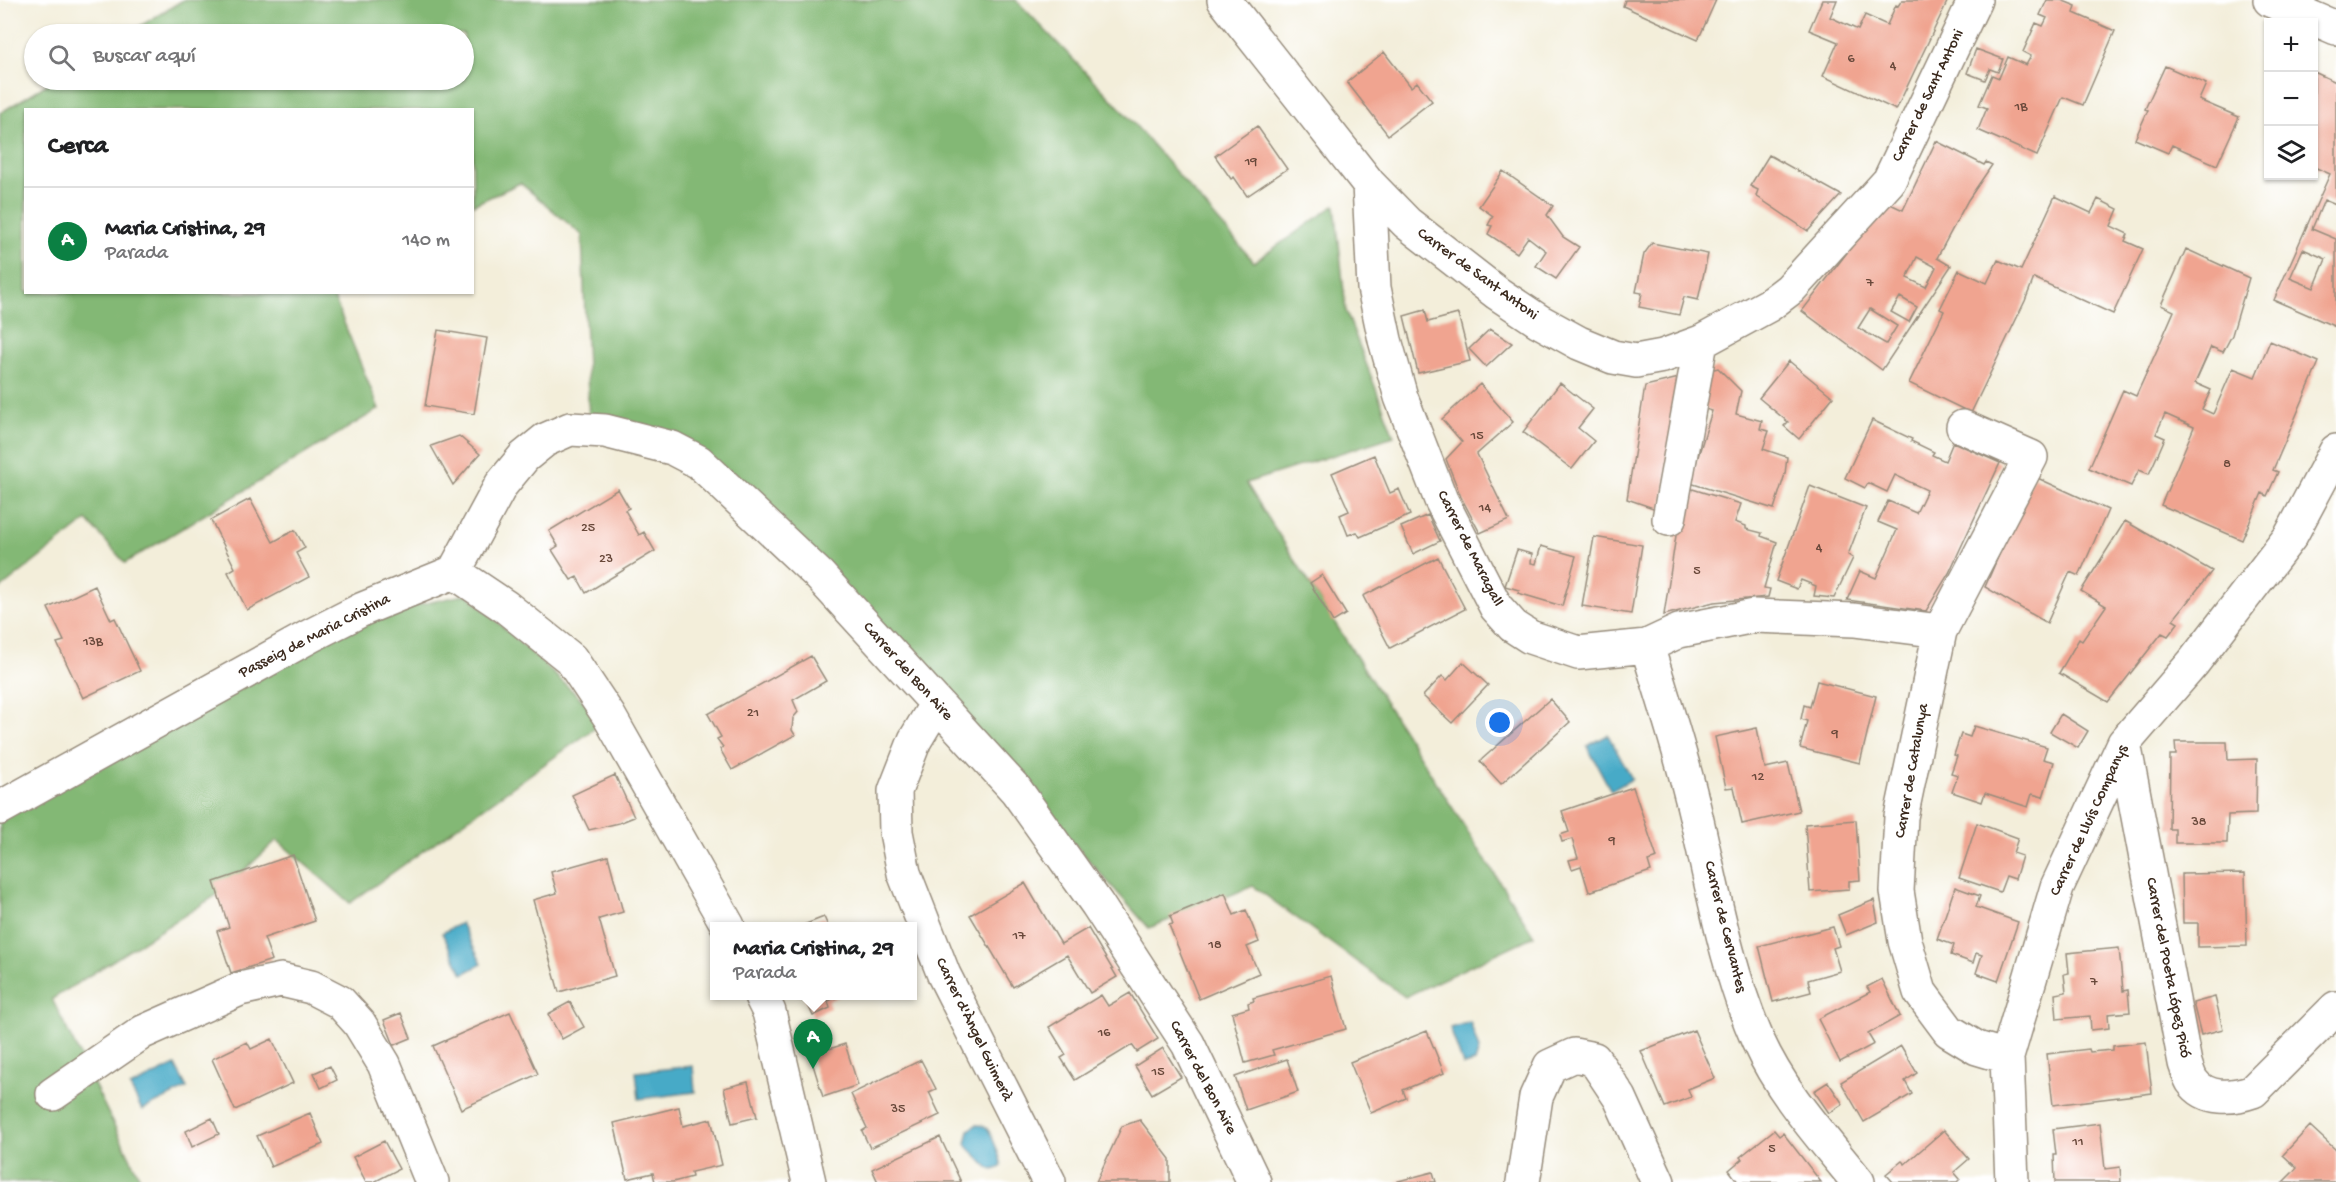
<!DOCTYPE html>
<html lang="es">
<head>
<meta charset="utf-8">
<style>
	:root { --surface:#fff; --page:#f6f6f6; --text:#202124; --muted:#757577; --line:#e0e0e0; --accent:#0b8043 }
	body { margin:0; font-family:"Gochi Hand",sans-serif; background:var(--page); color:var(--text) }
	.controls { position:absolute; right:18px; top:18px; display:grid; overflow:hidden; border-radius:0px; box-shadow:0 2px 4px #0004 }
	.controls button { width:54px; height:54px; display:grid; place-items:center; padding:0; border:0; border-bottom:2px solid var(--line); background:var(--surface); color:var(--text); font:30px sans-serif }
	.you { position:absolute; left:1500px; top:723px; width:21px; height:21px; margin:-15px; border:4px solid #fff; border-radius:50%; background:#1a73e8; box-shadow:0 0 0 9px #1a73e833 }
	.badge { display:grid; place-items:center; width:39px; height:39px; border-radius:50%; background:var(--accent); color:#fff; font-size:20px; font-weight:700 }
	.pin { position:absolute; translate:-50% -50px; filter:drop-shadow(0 2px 3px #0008) }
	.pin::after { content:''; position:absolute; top:32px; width:21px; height:18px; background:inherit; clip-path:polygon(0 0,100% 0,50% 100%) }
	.popup { position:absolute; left:710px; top:922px; width:207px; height:78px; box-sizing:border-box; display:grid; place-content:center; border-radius:0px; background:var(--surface); filter:drop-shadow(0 2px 4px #0005); font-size:20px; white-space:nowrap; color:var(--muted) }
	.popup b { font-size:22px; color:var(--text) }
	.popup::after { content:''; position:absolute; left:50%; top:100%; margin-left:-12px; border:12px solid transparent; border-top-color:var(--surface) }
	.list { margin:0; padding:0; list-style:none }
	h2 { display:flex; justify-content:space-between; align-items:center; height:78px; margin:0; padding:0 24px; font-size:26px }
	h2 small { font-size:20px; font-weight:400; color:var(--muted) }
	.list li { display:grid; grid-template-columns:39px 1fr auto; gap:18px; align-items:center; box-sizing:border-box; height:108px; padding:0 24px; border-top:2px solid var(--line) }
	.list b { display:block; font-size:22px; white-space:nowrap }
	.list p { margin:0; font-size:20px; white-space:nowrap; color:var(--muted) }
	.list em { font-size:20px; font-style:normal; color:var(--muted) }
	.icon { flex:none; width:33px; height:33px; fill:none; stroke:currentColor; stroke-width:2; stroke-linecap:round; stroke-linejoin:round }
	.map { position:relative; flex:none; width:2336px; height:1182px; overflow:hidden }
	.search { position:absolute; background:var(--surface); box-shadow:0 2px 4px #0004; left:24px; top:24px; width:450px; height:66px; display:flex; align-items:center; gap:15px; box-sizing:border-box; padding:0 21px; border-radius:33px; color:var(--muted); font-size:22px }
	.panel { position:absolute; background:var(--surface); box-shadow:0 2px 4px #0004; left:24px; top:108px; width:450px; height:186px; border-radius:0px }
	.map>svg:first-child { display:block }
	.forest { fill:#83b874; stroke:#5f7149; stroke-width:1.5 }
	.water { fill:#47aac7; stroke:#416a72; stroke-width:1.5 }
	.building { fill:#f0a490; fill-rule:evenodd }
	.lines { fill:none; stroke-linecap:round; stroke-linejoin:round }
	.minor-casing { stroke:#978c7c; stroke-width:36 }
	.minor { stroke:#fff; stroke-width:33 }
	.labels { text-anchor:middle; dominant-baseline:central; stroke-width:4.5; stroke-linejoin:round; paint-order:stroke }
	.number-label { font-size:14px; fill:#68483a }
	.street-label { font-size:16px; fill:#3b2a1e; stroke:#fff }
</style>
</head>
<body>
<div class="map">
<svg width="2336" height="1182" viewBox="0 0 2336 1182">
	<rect width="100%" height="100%" fill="#fff"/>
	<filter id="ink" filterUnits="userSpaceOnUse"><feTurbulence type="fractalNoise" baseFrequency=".0167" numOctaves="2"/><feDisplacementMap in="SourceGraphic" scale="12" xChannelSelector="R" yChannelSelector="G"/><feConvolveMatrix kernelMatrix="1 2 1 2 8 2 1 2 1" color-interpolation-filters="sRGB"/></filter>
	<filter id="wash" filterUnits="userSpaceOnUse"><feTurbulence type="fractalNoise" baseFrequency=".008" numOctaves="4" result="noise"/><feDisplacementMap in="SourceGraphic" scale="24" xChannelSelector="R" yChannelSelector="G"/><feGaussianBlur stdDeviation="1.35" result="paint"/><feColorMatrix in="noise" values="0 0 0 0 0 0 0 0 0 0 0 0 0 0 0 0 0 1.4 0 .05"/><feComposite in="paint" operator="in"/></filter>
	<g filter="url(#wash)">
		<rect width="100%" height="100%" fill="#f3eeda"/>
		<path class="forest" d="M 183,0 L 891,0 L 894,2 L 1016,0 L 1123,111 L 1254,262 L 1335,205 L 1346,311 L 1394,436 L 1246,483 L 1534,936 L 1405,997 L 1253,886 L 1149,928 L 948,702 L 696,450 L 589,423 L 582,235 L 520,183 L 473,205 L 472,110 L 26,110 L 26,292 L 332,293 L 379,409 L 125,563 L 87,520 L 0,589 L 0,113 L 54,80 L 464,80 L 464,34 L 127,34 Z
			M 467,594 L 605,721 L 350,903 L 277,840 L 220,893 L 52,999 L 142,1182 L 0,1182 L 0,809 L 326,625 Z"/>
		<path class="water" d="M 1608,735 L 1632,779 L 1611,791 L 1587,746 Z
			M 461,923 L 482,964 L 463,974 L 442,933 Z
			M 1470,1022 L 1479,1049 L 1475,1062 L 1463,1065 L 1450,1028 Z
			M 175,1065 L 187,1088 L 142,1110 L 130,1087 Z
			M 693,1066 L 695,1092 L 639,1099 L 636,1072 Z
			M 976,1125 C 980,1125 983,1125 986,1127 C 991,1131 1001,1160 1002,1166 C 990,1176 985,1163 977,1156 C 972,1151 969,1150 966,1144 L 969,1130 Z"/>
		<g id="blocks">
			<path class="building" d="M 1625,0 L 1716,0 L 1698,40 L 1623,6 Z
				M 1822,0 L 1837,0 L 1830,17 L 1858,30 L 1865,15 L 1887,25 L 1896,5 L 1898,6 L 1902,0 L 1948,0 L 1896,110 L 1823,76 L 1838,42 L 1809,30 Z
				M 2047,0 L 2061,0 L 2076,6 L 2074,13 L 2115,31 L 2083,105 L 2063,97 L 2037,156 L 1978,130 L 1987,108 L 1979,105 L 1992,75 L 1999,78 L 2008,57 L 2026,65 L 2031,56 L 2023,52 L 2036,23 L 2043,26 L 2047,18 L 2040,15 Z
				M 1976,49 L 2003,59 L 1998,72 L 1990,69 L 1985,80 L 1967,73 Z
				M 1384,52 L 1411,87 L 1417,82 L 1432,101 L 1388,135 L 1347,82 Z
				M 2165,66 L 2206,84 L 2199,100 L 2239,117 L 2217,165 L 2172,145 L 2168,153 L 2135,139 L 2148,110 L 2145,109 Z
				M 2314,72 L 2336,82 L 2336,205 L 2324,200 L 2312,229 L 2336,239 L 2336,327 L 2274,300 L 2330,174 L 2314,167 ZM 2303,249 L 2326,259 L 2314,288 L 2290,278 Z
				M 1257,126 L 1287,169 L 1247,196 L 1234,177 L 1231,179 L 1215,156 Z
				M 1936,141 L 1984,165 L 1986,162 L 1992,165 L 1968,200 L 1937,258 L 1951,266 L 1882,370 L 1802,311 L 1886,202 L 1903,210 ZM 1917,257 L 1936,267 L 1926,287 L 1907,278 ZM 1900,297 L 1917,307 L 1909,322 L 1891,312 ZM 1870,309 L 1897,326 L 1886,344 L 1858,328 Z
				M 1769,155 L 1841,195 L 1808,231 L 1756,196 L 1758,190 L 1750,186 Z
				M 1503,171 L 1553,206 L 1547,215 L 1563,237 L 1579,247 L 1556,279 L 1536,266 L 1546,251 L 1528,237 L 1517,253 L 1488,234 L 1492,226 L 1488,225 L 1493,216 L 1479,206 Z
				M 2055,196 L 2091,213 L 2098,199 L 2118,209 L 2111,226 L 2128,234 L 2125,241 L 2143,249 L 2113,314 L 2034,278 L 2025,301 L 1971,413 L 1909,383 L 1944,311 L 1940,309 L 1959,270 L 1987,283 L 1998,260 L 2021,270 Z
				M 1652,243 L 1708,254 L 1698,300 L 1684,297 L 1679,315 L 1639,307 L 1642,293 L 1636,292 L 1644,254 Z
				M 2186,249 L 2249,278 L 2232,335 L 2223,352 L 2211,347 L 2195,383 L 2211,390 L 2202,409 L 2213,414 L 2233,368 L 2255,377 L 2270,341 L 2319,362 L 2273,470 L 2278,472 L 2267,496 L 2262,493 L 2242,540 L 2161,505 L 2194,427 L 2165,414 L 2156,434 L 2165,438 L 2158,454 L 2149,474 L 2139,470 L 2131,486 L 2089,468 L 2123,390 L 2136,396 L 2157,350 L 2174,311 L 2161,305 Z
				M 1425,310 L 1428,322 L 1458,314 L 1470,361 L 1418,373 L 1404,316 Z
				M 1490,329 L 1512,343 L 1486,367 L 1469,349 Z
				M 438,330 L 487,338 L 474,414 L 425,406 Z
				M 1789,361 L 1833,397 L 1799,439 L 1784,426 L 1788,422 L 1759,398 Z
				M 1718,368 L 1741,391 L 1736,414 L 1762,421 L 1760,429 L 1769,431 L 1763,449 L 1787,457 L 1785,474 L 1774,509 L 1690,483 L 1712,411 L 1699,407 L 1706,371 Z
				M 1679,378 L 1662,511 L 1627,499 L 1645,386 Z
				M 1560,383 L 1593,409 L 1578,428 L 1594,441 L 1572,469 L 1523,432 Z
				M 1480,384 L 1513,422 L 1477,454 L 1509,520 L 1480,533 L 1461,497 L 1446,459 L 1462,442 L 1442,419 Z
				M 1872,420 L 1912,439 L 1911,441 L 1934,452 L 1932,455 L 1945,461 L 1953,442 L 2000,463 L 1949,573 L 1926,611 L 1847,600 L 1860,571 L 1876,578 L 1897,530 L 1878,522 L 1888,501 L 1916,513 L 1927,490 L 1895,475 L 1887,492 L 1868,483 L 1865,488 L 1845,478 Z
				M 459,436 L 480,454 L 453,485 L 431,446 Z
				M 1374,455 L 1390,493 L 1399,489 L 1410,515 L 1360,537 L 1357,532 L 1348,535 L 1340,515 L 1349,511 L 1332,473 Z
				M 2033,476 L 2108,510 L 2079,576 L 2070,572 L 2047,623 L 1985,587 Z
				M 1810,486 L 1866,508 L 1848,555 L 1853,558 L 1834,598 L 1814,596 L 1816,586 L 1801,580 L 1797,589 L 1776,581 Z
				M 1686,487 L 1741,504 L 1735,522 L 1746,526 L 1746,529 L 1762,533 L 1761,536 L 1777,542 L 1764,588 L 1770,589 L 1768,597 L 1714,602 L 1664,615 L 1677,529 Z
				M 618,489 L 629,508 L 625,510 L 639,535 L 644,532 L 655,551 L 586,593 L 577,577 L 571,580 L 552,550 L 558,546 L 549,531 Z
				M 250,499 L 273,542 L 295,530 L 305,548 L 296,553 L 309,577 L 247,610 L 228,572 L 235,568 L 211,520 Z
				M 1428,515 L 1440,541 L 1413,554 L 1401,527 Z
				M 2125,521 L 2212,571 L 2173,620 L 2178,623 L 2168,636 L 2162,633 L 2108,702 L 2059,673 L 2079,639 L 2082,641 L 2106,606 L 2081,591 Z
				M 1594,537 L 1642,545 L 1631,614 L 1582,606 Z
				M 1541,546 L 1576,556 L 1562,606 L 1518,593 L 1519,590 L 1505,586 L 1517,550 L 1532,554 L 1531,563 L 1536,564 Z
				M 1438,557 L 1465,609 L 1390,648 L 1363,596 Z
				M 1322,575 L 1346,614 L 1333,622 L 1310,583 Z
				M 95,586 L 111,620 L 115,618 L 140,671 L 83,698 L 57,643 L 64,641 L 48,608 Z
				M 811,656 L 826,681 L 793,700 L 798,712 L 793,718 L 792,730 L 795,735 L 732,770 L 720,749 L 723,747 L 717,739 L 721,737 L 708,714 Z
				M 1463,662 L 1488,685 L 1452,723 L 1423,696 L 1442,676 L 1447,680 Z
				M 1817,681 L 1876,696 L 1860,763 L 1800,748 L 1807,721 L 1801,719 L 1804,705 L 1810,707 Z
				M 1550,699 L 1570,722 L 1501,784 L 1480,761 Z
				M 2061,714 L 2088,731 L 2078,748 L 2050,732 Z
				M 1974,726 L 2047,747 L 2043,759 L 2054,762 L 2043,797 L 2032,794 L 2028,807 L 1985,793 L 1982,802 L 1952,792 L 1958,775 L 1951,773 L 1957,756 L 1954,755 L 1961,734 L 1970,737 Z
				M 1757,728 L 1765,768 L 1788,763 L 1799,811 L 1742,824 L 1734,787 L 1726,788 L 1715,737 Z
				M 2175,742 L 2227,742 L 2228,760 L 2257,759 L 2256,814 L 2228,815 L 2227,843 L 2175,843 L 2175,829 L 2169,829 L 2170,755 L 2176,755 Z
				M 615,775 L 634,817 L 619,823 L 589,830 L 572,795 Z
				M 1633,787 L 1657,858 L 1648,861 L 1651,871 L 1589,892 L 1581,866 L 1572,869 L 1569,860 L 1578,858 L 1572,839 L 1562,842 L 1560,835 L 1569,832 L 1562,811 Z
				M 1856,820 L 1860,880 L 1849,881 L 1849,889 L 1810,892 L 1805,824 Z
				M 1977,823 L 2018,838 L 2013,853 L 2022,856 L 2015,879 L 2006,876 L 2000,892 L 1959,878 Z
				M 293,855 L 315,921 L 264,938 L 272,960 L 231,973 L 217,931 L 229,927 L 214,882 Z
				M 608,856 L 623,912 L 599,919 L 615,976 L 559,992 L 533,900 L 557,893 L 551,872 Z
				M 2245,873 L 2247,946 L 2198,947 L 2198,923 L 2183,923 L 2182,874 Z
				M 1025,883 L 1061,944 L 1088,928 L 1117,977 L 1090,993 L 1067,955 L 1013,987 L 970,915 Z
				M 1955,887 L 1980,896 L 1976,907 L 2018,922 L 1998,981 L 1976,973 L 1982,955 L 1976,953 L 1973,963 L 1951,955 L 1954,945 L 1937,939 Z
				M 1225,893 L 1234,915 L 1246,910 L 1259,942 L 1247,947 L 1259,973 L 1199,999 L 1169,925 L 1173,924 L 1170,916 Z
				M 1874,900 L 1878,922 L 1846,935 L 1838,915 Z
				M 824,917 L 828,926 L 801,926 Z
				M 1833,927 L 1839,946 L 1833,948 L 1840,971 L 1808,980 L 1811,992 L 1773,1002 L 1759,946 Z
				M 2119,948 L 2123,991 L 2128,990 L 2130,1012 L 2108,1014 L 2109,1028 L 2091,1030 L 2090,1016 L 2057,1019 L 2055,994 L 2066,992 L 2064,974 L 2069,973 L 2067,953 Z
				M 1331,976 L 1346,1029 L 1272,1050 L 1274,1055 L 1245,1063 L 1232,1013 L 1249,1008 L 1248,1003 L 1254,1001 L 1253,998 Z
				M 1882,979 L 1900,1016 L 1868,1034 L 1874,1044 L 1840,1062 L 1818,1019 L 1870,992 L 1867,987 Z
				M 1130,993 L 1158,1039 L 1137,1052 L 1132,1045 L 1075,1080 L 1061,1058 L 1066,1055 L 1049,1027 L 1101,995 L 1108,1006 Z
				M 804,996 L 840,996 L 828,1001 L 830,1008 L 813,1016 Z
				M 2215,997 L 2223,1029 L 2201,1035 L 2193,1003 Z
				M 570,1002 L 584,1027 L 562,1039 L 548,1014 Z
				M 510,1012 L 538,1074 L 461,1109 L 433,1046 Z
				M 401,1013 L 411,1038 L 394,1045 L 384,1020 Z
				M 1694,1030 L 1715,1078 L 1688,1089 L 1691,1097 L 1665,1107 L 1641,1051 Z
				M 1427,1031 L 1444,1073 L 1403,1090 L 1406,1098 L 1371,1113 L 1350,1062 Z
				M 272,1039 L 293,1083 L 235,1110 L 212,1059 L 247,1042 L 251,1049 Z
				M 2146,1042 L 2152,1093 L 2053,1105 L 2047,1054 L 2089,1049 L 2090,1052 L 2113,1050 L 2113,1046 Z
				M 845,1044 L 858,1085 L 823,1097 L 810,1055 Z
				M 1901,1046 L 1917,1073 L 1905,1081 L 1912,1094 L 1864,1122 L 1841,1082 Z
				M 1163,1048 L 1181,1077 L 1152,1094 L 1135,1066 Z
				M 1287,1059 L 1298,1092 L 1246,1110 L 1235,1077 Z
				M 921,1060 L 936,1089 L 929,1092 L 940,1115 L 870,1148 L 862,1131 L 867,1128 L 851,1094 Z
				M 330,1066 L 337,1080 L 321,1088 L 314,1073 Z
				M 748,1082 L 757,1117 L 732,1123 L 724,1088 Z
				M 1828,1082 L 1843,1104 L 1829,1113 L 1814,1091 Z
				M 679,1107 L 683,1126 L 711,1119 L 722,1165 L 691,1172 L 692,1177 L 673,1182 L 655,1182 L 653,1173 L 627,1179 L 614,1123 Z
				M 310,1113 L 323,1144 L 271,1167 L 257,1136 Z
				M 212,1118 L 219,1134 L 192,1147 L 186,1131 Z
				M 1140,1120 L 1170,1159 L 1170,1182 L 1096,1182 L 1122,1126 Z
				M 2100,1123 L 2105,1169 L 2120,1167 L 2121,1182 L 2055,1182 L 2054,1155 L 2056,1155 L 2053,1129 Z
				M 2310,1126 L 2336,1150 L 2336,1182 L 2283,1182 L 2297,1168 L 2283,1155 Z
				M 1774,1130 L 1779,1136 L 1783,1133 L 1821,1182 L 1738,1182 L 1729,1170 L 1742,1159 L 1740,1157 Z
				M 1944,1130 L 1969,1159 L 1954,1172 L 1960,1179 L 1957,1182 L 1893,1182 L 1886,1174 L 1902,1161 L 1905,1164 Z
				M 940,1137 L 961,1182 L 878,1182 L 872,1169 Z
				M 384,1141 L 399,1169 L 374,1182 L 366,1182 L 353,1157 Z
				M 1433,1172 L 1436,1182 L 1398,1182 L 1398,1181 Z"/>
		</g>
	</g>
	<g filter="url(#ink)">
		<use href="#blocks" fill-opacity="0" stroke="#978c7c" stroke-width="1.5"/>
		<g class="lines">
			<defs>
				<path id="minor" d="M 1224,0 L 1369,184 L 1407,223 L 1497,293 L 1539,321 L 1579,343 L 1613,357 L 1636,361 L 1663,356 L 1701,342 L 1769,305 L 1790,289 L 1889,181 L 1975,0
					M 2270,0 L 2336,28
					M 1369,184 L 1374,288 L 1385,340 L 1401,397 L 1441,500 L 1496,607 L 1513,626 L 1530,637 L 1578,653 L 1647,646 L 1679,631 L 1754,616 L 1854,620 L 1940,631
					M 1963,427 L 2031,457 L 1940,631 L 1901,817 L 1897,891 L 1905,941 L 1920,992 L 1949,1031 L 1977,1048 L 2007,1057
					M 1669,519 L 1701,342
					M 454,572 L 501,485 L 524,457 L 545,440 L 570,429 L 605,431 L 672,448 L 699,462 L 818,574 L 1016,790 L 1097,904 L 1188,1044 L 1254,1182
					M 1647,646 C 1664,701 1682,756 1695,812 C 1713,889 1726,968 1758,1041 C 1782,1094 1822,1137 1858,1182
					M 936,705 L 915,740 L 895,791 L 896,832 L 904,873 L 944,975 L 1049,1182
					M 2124,743 L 2185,1063 C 2187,1069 2189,1076 2192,1081 C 2206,1101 2233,1098 2253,1091 L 2336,1008
					M 0,808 L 310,636 L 363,609 L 454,572 L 506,607 L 571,659 L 609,716 L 728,926
					M 761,996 L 769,1012 L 809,1182
					M 53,1094 L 143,1032 L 240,989 L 281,980 L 311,987 L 340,1002 L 359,1023 L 384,1064 L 432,1182
					M 1523,1182 L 1536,1097 L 1550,1066 L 1574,1055 L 1594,1059 L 1620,1098 L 1658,1182
					M 2012,1182 L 2007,1057 L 2057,887 L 2124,743 L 2193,663 L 2290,537 L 2336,451"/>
			</defs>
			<use href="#minor" class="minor-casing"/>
			<use href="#minor" class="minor"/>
		</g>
	</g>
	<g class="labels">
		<g class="number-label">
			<text x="1851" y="59">6</text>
			<text x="1893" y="66">4</text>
			<text x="2021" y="107">1B</text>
			<text x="1251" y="162">19</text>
			<text x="1870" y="283">7</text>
			<text x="1477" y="436">15</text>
			<text x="2227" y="464">8</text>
			<text x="1485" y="508">14</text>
			<text x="588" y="528">25</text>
			<text x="1819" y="548">4</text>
			<text x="606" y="559">23</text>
			<text x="1697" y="571">5</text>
			<text x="93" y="642">13B</text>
			<text x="753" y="713">21</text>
			<text x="1835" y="734">9</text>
			<text x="1758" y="777">12</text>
			<text x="2199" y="822">38</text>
			<text x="1612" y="841">9</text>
			<text x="1019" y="936">17</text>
			<text x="1215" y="945">18</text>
			<text x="2094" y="982">7</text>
			<text x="1104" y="1033">16</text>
			<text x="1158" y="1072">15</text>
			<text x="898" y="1109">35</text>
			<text x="2078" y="1142">11</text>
			<text x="1772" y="1149">5</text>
		</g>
		<g class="street-label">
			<text transform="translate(1929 96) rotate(-64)">Carrer de Sant Antoni</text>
			<text transform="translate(1477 275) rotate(36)">Carrer de Sant Antoni</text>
			<text transform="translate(1469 549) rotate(63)">Carrer de Maragall</text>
			<text transform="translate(315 637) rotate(-27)">Passeig de Maria Cristina</text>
			<text transform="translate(907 672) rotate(48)">Carrer del Bon Aire</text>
			<text transform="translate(1913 771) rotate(-80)">Carrer de Catalunya</text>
			<text transform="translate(2090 821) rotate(-65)">Carrer de Lluís Companys</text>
			<text transform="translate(1724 927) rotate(76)">Carrer de Cervantes</text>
			<text transform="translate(2167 968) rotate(79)">Carrer del Poeta López Picó</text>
			<text transform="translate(973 1030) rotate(64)">Carrer d'Àngel Guimerà</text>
			<text transform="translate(1202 1078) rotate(62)">Carrer del Bon Aire</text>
		</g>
	</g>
</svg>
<div class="controls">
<button>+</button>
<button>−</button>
<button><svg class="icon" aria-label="layers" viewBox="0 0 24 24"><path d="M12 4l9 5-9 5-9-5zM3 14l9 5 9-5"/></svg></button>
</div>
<div class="you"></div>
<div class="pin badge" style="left:813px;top:1069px">A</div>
<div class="popup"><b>Maria Cristina, 29</b>Parada</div>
<div class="search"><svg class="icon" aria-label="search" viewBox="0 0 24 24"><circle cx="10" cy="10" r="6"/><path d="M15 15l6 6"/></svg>Buscar aquí</div>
<section class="panel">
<h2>Cerca<small></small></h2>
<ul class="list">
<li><span class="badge">A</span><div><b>Maria Cristina, 29</b><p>Parada</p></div><em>140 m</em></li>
</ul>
</section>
</div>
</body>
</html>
